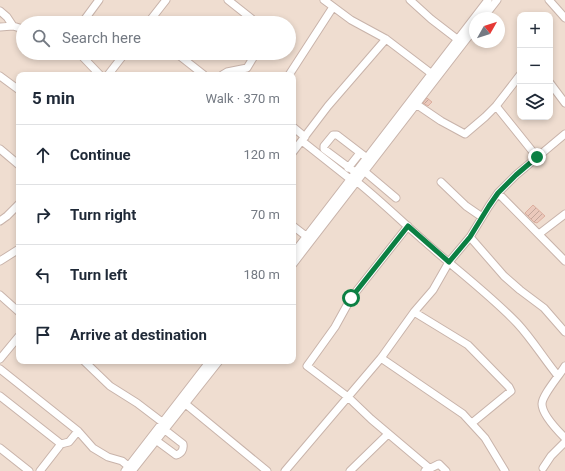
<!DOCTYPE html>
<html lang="en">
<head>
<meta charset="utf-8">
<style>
	:root { --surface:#fff; --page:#f6f6f7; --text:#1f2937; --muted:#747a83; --line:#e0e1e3 }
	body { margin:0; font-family:Roboto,sans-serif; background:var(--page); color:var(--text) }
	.controls { position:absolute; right:12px; top:12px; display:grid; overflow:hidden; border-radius:8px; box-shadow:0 2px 6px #0003 }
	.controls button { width:36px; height:36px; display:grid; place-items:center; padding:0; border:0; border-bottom:1px solid var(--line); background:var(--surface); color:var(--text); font:20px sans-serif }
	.compass { position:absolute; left:469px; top:12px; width:36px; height:36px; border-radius:50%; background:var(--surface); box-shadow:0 2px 6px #0003; rotate:51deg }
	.stop { position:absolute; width:12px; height:12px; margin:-9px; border:3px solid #0b8043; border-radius:50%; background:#fff }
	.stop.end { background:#0b8043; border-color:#fff; box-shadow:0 1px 4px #0008 }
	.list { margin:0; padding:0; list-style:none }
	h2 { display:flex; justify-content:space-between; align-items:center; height:52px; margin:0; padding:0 16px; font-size:17px }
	h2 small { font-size:13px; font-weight:400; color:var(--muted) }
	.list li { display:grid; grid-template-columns:26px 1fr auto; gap:12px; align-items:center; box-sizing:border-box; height:60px; padding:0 16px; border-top:1px solid var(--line) }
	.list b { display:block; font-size:15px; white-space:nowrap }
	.list em { font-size:13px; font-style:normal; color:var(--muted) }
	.icon { flex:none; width:22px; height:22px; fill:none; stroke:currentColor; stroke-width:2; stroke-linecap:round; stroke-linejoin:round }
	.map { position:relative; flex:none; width:565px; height:471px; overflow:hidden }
	.search { position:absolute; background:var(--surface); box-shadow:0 2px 6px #0003; left:16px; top:16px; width:280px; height:44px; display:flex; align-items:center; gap:10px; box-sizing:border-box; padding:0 14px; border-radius:22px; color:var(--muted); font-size:15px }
	.panel { position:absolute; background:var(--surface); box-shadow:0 2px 6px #0003; left:16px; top:72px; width:280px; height:292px; border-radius:8px }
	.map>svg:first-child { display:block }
	.residential { fill:#efddd0; fill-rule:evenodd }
	.building { fill:url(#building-hatch); stroke:#dcae9e }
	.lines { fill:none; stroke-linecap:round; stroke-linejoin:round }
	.minor-casing { stroke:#c8b3aa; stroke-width:9 }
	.minor { stroke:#fff; stroke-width:7 }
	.route { stroke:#0b8043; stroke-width:5 }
</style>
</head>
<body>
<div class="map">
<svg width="565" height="471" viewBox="0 0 565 471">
	<defs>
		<pattern id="building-hatch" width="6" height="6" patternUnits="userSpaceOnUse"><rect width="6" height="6" fill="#ebc9bc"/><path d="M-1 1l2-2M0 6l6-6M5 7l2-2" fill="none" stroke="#c3a69b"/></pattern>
	</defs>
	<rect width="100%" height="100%" fill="#f9ede1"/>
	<path class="residential" d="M 0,0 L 565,0 L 565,471 L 0,471 ZM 520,15 L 550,15 L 550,117 L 520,117 ZM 475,18 L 499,18 L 499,42 L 475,42 ZM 23,23 L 289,23 L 289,53 L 23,53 ZM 19,75 L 293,75 L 293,361 L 19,361 Z"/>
	<path class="building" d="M 427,98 L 432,102 L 428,106 L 423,103 Z
		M 533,205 L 545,216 L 537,223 L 534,222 L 525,213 Z"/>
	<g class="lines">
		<defs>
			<path id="minor" d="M 228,0 L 257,23
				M 324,0 L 351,20 L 386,39 L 432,74
				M 410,0 L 431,19 L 457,39
				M 549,0 L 565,18
				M 0,11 L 7,17 L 13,26
				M 483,18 L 497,0
				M 82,23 L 99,0
				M 148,23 L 166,0
				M 0,27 L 13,26 L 23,29
				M 79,53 L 100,75
				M 176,53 L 204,75
				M 108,75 L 125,53
				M 222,75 L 227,72 L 247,68 L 256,53
				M 289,75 L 333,7
				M 0,76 L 19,90
				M 550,83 L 565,103
				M 416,104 L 441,121 L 465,134 L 485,117 L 496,106 L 520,75
				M 496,106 L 537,157
				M 293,127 L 305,137
				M 302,141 L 350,179
				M 0,149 L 19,165
				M 293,152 L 328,106 L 386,39
				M 348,168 L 360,153
				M 364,171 L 396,198
				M 355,172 L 324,149 L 324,146 L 333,135 L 337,135 L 367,158
				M 356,181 C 380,200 401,221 423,240 C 454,268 488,293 517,323 C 532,339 544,359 558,376
				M 441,182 L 466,206 L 482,217
				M 498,193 L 565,261
				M 0,221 L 7,216 L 19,204
				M 293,226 L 306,236
				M 408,226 L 351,298 L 335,327 L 307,366 L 348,397 L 371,419 L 429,468
				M 539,234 L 565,214
				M 470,237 L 504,276 L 520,290 L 544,308 L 565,332
				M 293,254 L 488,0
				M 0,261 L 19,249
				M 293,264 L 475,28
				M 0,295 L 19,312
				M 414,312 L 468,345 L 509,387 L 511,391 L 472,423
				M 381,358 L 463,414 L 485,438 L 505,471
				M 0,359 L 19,336
				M 84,361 L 110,386 L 137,403 L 162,422
				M 565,366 C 560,375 542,395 542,404 C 542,415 558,431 565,438
				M 0,369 L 78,431 L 93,448 L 108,457 L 122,461 L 128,466
				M 0,396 L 61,444
				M 182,401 L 267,471
				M 157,441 L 176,455 C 181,454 184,450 183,444 L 165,430
				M 0,448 L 29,471
				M 543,468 L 551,456 L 565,442
				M 40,471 L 61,444 L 69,442 L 78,431
				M 125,471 L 210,361
				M 132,471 L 219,361
				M 285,471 L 381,358 L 414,312 L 433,290 L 449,262 L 470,237 L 489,206 L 498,193 L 516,175 L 565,134
				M 350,471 L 388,434
				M 425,471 L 439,464 L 446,471"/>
		</defs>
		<use href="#minor" class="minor-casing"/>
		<use href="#minor" class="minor"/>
	</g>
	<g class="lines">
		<path class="route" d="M 351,298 L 408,226 L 449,262 L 470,237 L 489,206 L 498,193 L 516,175 L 537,157"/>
	</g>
</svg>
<div class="controls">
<button>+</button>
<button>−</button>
<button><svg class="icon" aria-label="layers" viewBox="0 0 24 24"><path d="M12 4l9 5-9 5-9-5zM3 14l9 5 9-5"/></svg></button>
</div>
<svg class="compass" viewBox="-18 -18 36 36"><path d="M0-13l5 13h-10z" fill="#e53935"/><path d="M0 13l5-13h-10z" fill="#747a83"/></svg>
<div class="stop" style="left:351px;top:298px"></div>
<div class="stop end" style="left:537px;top:157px"></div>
<div class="search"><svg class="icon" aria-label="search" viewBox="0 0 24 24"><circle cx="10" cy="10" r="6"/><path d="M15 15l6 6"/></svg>Search here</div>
<section class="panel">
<h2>5 min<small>Walk · 370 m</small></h2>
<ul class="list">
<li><svg class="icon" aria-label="ahead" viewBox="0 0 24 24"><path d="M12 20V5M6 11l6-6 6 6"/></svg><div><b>Continue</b></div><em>120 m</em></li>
<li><svg class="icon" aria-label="right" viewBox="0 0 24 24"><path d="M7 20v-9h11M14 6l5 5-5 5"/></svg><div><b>Turn right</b></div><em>70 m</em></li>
<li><svg class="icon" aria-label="left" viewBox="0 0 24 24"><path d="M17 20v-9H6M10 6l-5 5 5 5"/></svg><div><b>Turn left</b></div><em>180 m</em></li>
<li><svg class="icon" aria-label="arrive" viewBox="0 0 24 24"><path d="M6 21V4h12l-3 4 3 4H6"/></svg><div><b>Arrive at destination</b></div></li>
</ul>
</section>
</div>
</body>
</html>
